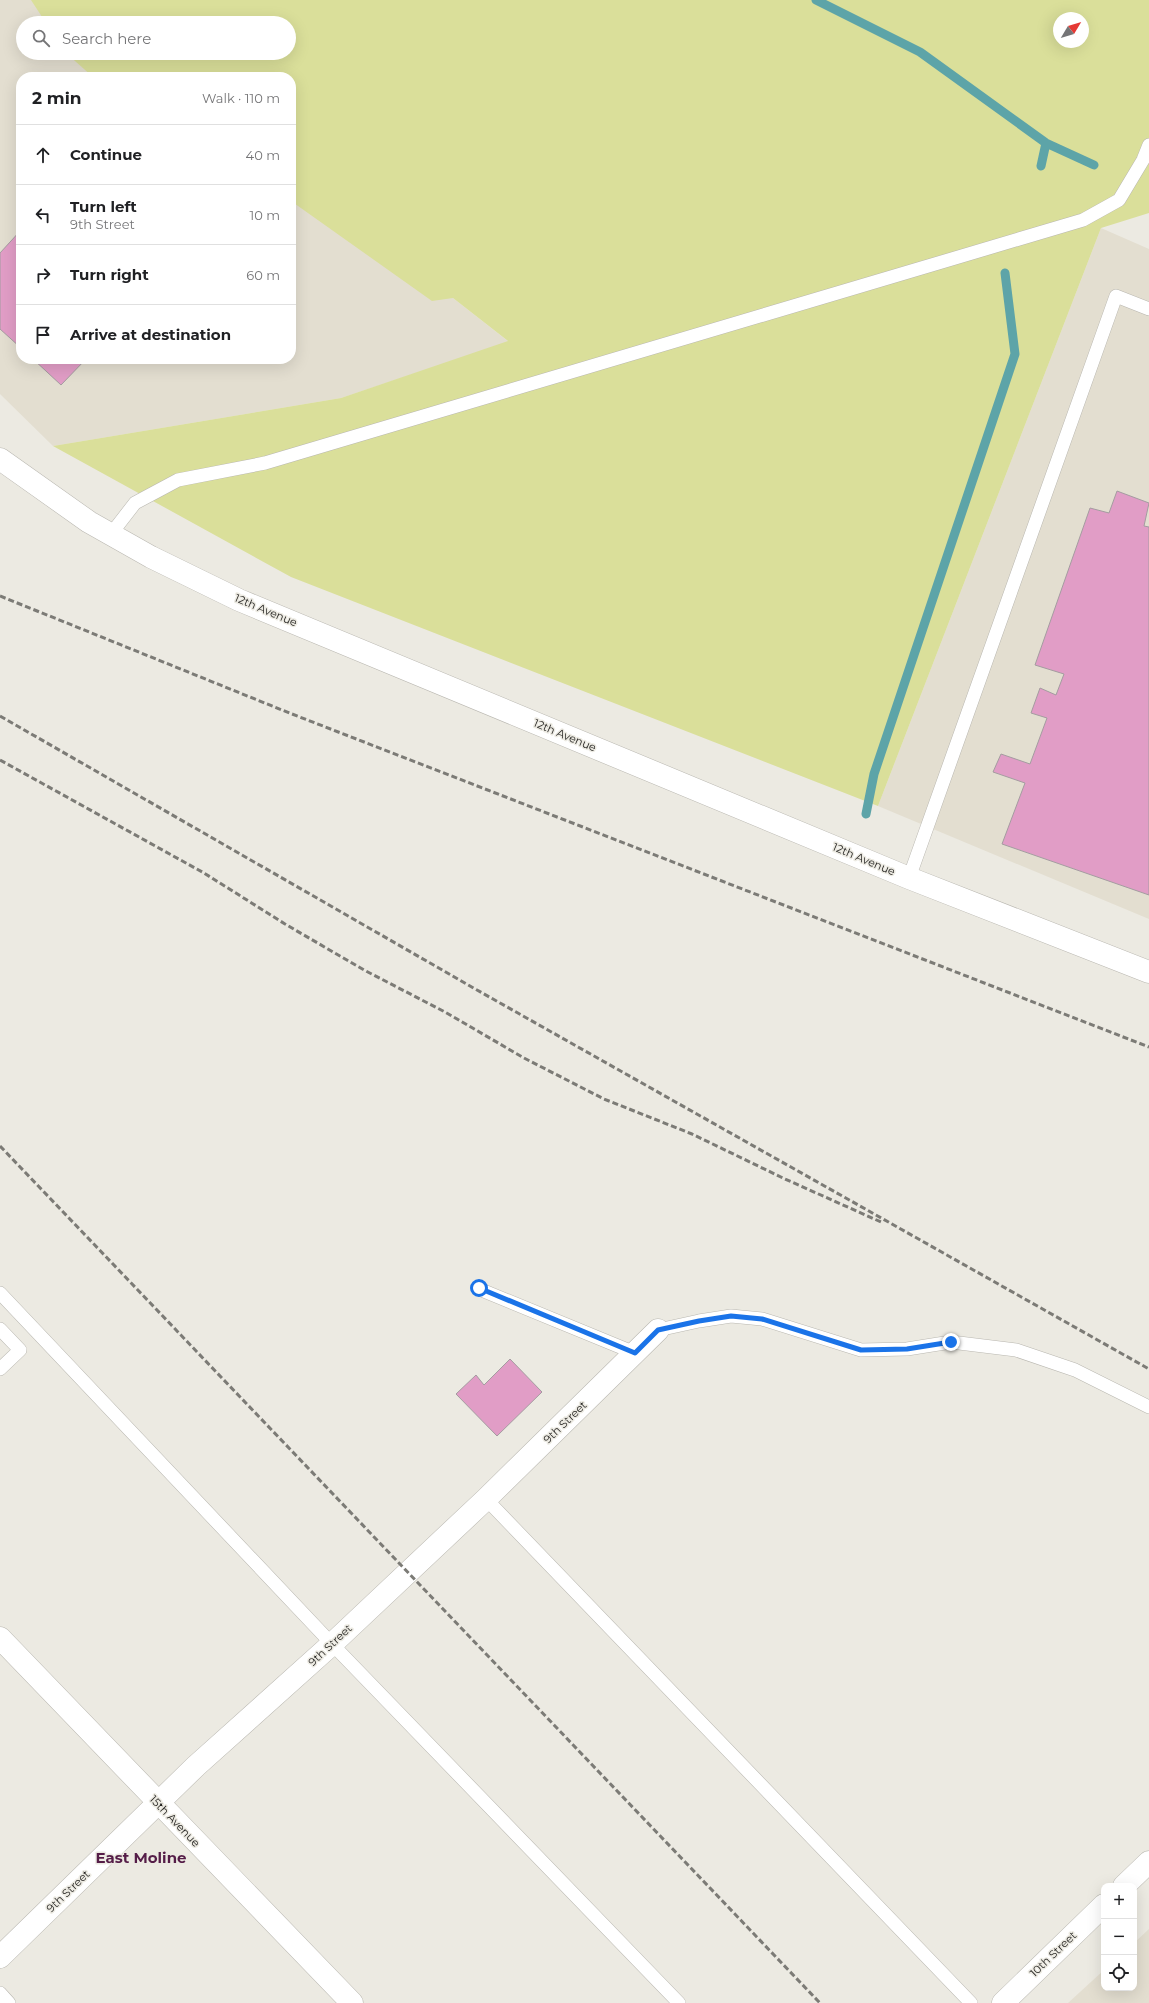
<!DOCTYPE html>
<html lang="en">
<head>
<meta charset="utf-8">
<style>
	:root { --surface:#fff; --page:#f6f6f6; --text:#202124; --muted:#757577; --line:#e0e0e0 }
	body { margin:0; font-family:Montserrat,sans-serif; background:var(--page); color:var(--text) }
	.controls { position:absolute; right:12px; bottom:12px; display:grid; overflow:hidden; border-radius:8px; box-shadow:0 4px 16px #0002 }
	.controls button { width:36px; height:36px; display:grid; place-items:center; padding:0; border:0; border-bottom:1px solid var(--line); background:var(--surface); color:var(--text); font:20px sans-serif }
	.compass { position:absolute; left:1053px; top:12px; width:36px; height:36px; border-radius:50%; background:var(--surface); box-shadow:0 4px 16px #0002; rotate:52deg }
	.stop { position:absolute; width:12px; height:12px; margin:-9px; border:3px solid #1a73e8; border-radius:50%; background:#fff }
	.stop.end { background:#1a73e8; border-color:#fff; box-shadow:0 1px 4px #0008 }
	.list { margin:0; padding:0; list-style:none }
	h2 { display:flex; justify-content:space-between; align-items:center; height:52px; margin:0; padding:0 16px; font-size:17px }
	h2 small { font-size:13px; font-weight:400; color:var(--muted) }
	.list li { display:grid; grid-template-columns:26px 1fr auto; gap:12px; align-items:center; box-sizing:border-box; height:60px; padding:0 16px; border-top:1px solid var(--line) }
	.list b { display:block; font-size:15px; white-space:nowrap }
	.list p { margin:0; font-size:13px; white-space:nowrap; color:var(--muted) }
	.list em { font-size:13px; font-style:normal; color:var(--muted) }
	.icon { flex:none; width:22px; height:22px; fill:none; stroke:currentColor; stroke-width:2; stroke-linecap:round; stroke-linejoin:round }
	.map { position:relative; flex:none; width:1149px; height:2003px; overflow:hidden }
	.search { position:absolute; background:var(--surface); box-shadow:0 4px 16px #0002; left:16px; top:16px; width:280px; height:44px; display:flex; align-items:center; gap:10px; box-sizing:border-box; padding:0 14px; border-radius:22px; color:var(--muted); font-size:15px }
	.panel { position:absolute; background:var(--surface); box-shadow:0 4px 16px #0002; left:16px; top:72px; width:280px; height:292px; border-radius:16px }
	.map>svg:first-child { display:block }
	.built { fill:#e3ded0 }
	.green { fill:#dadf9a; fill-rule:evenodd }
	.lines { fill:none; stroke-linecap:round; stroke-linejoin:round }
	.stream { stroke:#5da4a8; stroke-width:9 }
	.building { fill:#e19dc6; stroke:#a49ca0 }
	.service-casing { stroke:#b9b7b0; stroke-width:14 }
	.minor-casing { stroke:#b9b7b0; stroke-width:23 }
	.tertiary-casing { stroke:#b9b7b0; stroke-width:23 }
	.service { stroke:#fff; stroke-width:13 }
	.minor { stroke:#fff; stroke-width:22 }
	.tertiary { stroke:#fff; stroke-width:22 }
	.rail { stroke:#7c7b76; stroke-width:3; stroke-dasharray:6 3; stroke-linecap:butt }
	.route { stroke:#1a73e8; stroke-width:5 }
	.labels { text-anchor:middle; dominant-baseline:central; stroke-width:3; stroke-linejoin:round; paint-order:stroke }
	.street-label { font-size:11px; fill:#252422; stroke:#eceae2 }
	.district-label { font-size:15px; font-weight:bold; fill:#551d48; stroke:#eceae2 }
</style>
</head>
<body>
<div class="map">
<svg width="1149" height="2003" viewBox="0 0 1149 2003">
	<rect width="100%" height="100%" fill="#eceae2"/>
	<path class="built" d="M 0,0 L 72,0 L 101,23 L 23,23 L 23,53 L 140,53 L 170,77 L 21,77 L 21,359 L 291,359 L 291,171 L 509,342 L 341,398 L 53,446 L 0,394 Z
		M 1101,228 L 1149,249 L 1149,919 L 878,806 Z
		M 1149,1929 L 1149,2003 L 1068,2003 L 1104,1970 L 1104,1988 L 1134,1988 L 1134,1943 Z"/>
	<path class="green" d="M 31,0 L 1149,0 L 1149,213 L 1101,228 L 878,806 L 291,577 L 53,446 L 341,398 L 508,341 L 453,298 L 432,301 L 291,201 L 291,77 L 93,77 L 66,53 L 289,53 L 289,23 L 46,23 ZM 1059,18 L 1083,18 L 1083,42 L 1059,42 Z"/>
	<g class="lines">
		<path class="stream" d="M 816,0 L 920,52 L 1046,143 L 1094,165
			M 1041,166 L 1046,143
			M 866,814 L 874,774 L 1015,354 L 1005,273"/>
	</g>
	<path class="building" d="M 21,230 L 21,348 L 0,329 L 0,253 Z
		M 33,359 L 86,359 L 61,385 Z
		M 1117,491 L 1149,503 L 1144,526 L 1149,527 L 1149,895 L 1002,844 L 1025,783 L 993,772 L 1001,754 L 1030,764 L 1047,718 L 1031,713 L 1040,688 L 1056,695 L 1064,674 L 1035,665 L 1090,508 L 1109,513 Z
		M 510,1359 L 542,1392 L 497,1436 L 456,1394 L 476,1375 L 484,1385 Z"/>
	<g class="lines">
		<defs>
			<path id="service" d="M 111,534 L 135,503 L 178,480 L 265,463 L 1083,220 L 1119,200 L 1143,160 L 1149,145
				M 909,878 L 1116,296 L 1149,309
				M 479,1289 L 635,1353
				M 0,1293 L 332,1644 L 679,2003
				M 0,1329 L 20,1350 L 0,1369
				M 658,1330 L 699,1321 L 731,1316 L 762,1319 L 861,1350 L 907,1349 L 951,1342 L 1016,1350 L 1075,1370 L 1149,1407
				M 486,1499 L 971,2003
				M 0,1993 L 9,2003"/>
			<path id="minor" d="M 1124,1886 L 1149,1862
				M 0,1957 L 196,1766 L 332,1644 L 486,1499 L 658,1330
				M 1003,2003 L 1104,1905"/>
			<path id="tertiary" d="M 0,459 L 89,522 L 151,557 L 239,600 L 909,878 L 1149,972
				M 0,1638 L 352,2003"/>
		</defs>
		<use href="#service" class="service-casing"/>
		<use href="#minor" class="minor-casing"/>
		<use href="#tertiary" class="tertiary-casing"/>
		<use href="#service" class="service"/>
		<use href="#minor" class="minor"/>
		<use href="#tertiary" class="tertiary"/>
		<path class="rail" d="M 0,596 L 292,714 L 1149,1047
			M 0,716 L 477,990 L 1149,1369
			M 0,760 L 204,873 L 285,924 L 364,970 L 445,1012 L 524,1058 L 604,1099 L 692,1134 L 785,1179 L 881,1222
			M 0,1146 L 820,2003"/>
	</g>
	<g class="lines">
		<path class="route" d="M 479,1288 L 635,1353 L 658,1330 L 699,1321 L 731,1316 L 762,1319 L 861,1350 L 907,1349 L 951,1342"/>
	</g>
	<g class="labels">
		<g class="street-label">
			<text transform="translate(266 610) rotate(23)">12th Avenue</text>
			<text transform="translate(565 735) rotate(23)">12th Avenue</text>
			<text transform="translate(864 859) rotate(23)">12th Avenue</text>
			<text transform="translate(565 1422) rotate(-44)">9th Street</text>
			<text transform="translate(330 1645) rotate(-43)">9th Street</text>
			<text transform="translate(175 1821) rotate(46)">15th Avenue</text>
			<text transform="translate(68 1891) rotate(-44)">9th Street</text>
			<text transform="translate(1053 1954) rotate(-44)">10th Street</text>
		</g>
		<g class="district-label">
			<text x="141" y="1857">East Moline</text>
		</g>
	</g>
</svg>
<div class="controls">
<button>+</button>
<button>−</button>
<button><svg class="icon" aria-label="locate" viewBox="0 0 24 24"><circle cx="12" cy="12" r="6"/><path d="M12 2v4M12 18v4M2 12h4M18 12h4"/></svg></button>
</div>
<svg class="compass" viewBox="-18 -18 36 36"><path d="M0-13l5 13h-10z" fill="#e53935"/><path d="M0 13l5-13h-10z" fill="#757577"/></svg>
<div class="stop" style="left:479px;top:1288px"></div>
<div class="stop end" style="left:951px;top:1342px"></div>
<div class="search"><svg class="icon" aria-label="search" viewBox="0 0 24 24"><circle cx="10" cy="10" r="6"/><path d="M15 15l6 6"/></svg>Search here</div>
<section class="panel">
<h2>2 min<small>Walk · 110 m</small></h2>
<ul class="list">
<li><svg class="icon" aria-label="ahead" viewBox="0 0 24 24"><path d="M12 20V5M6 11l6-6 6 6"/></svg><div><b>Continue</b></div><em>40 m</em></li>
<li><svg class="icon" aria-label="left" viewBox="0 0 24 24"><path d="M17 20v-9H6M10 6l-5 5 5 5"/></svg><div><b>Turn left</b><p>9th Street</p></div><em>10 m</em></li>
<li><svg class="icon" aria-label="right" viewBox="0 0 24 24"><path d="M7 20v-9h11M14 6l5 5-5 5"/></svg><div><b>Turn right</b></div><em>60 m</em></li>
<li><svg class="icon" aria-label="arrive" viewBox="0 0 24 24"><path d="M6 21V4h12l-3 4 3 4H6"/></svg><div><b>Arrive at destination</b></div></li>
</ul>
</section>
</div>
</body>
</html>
